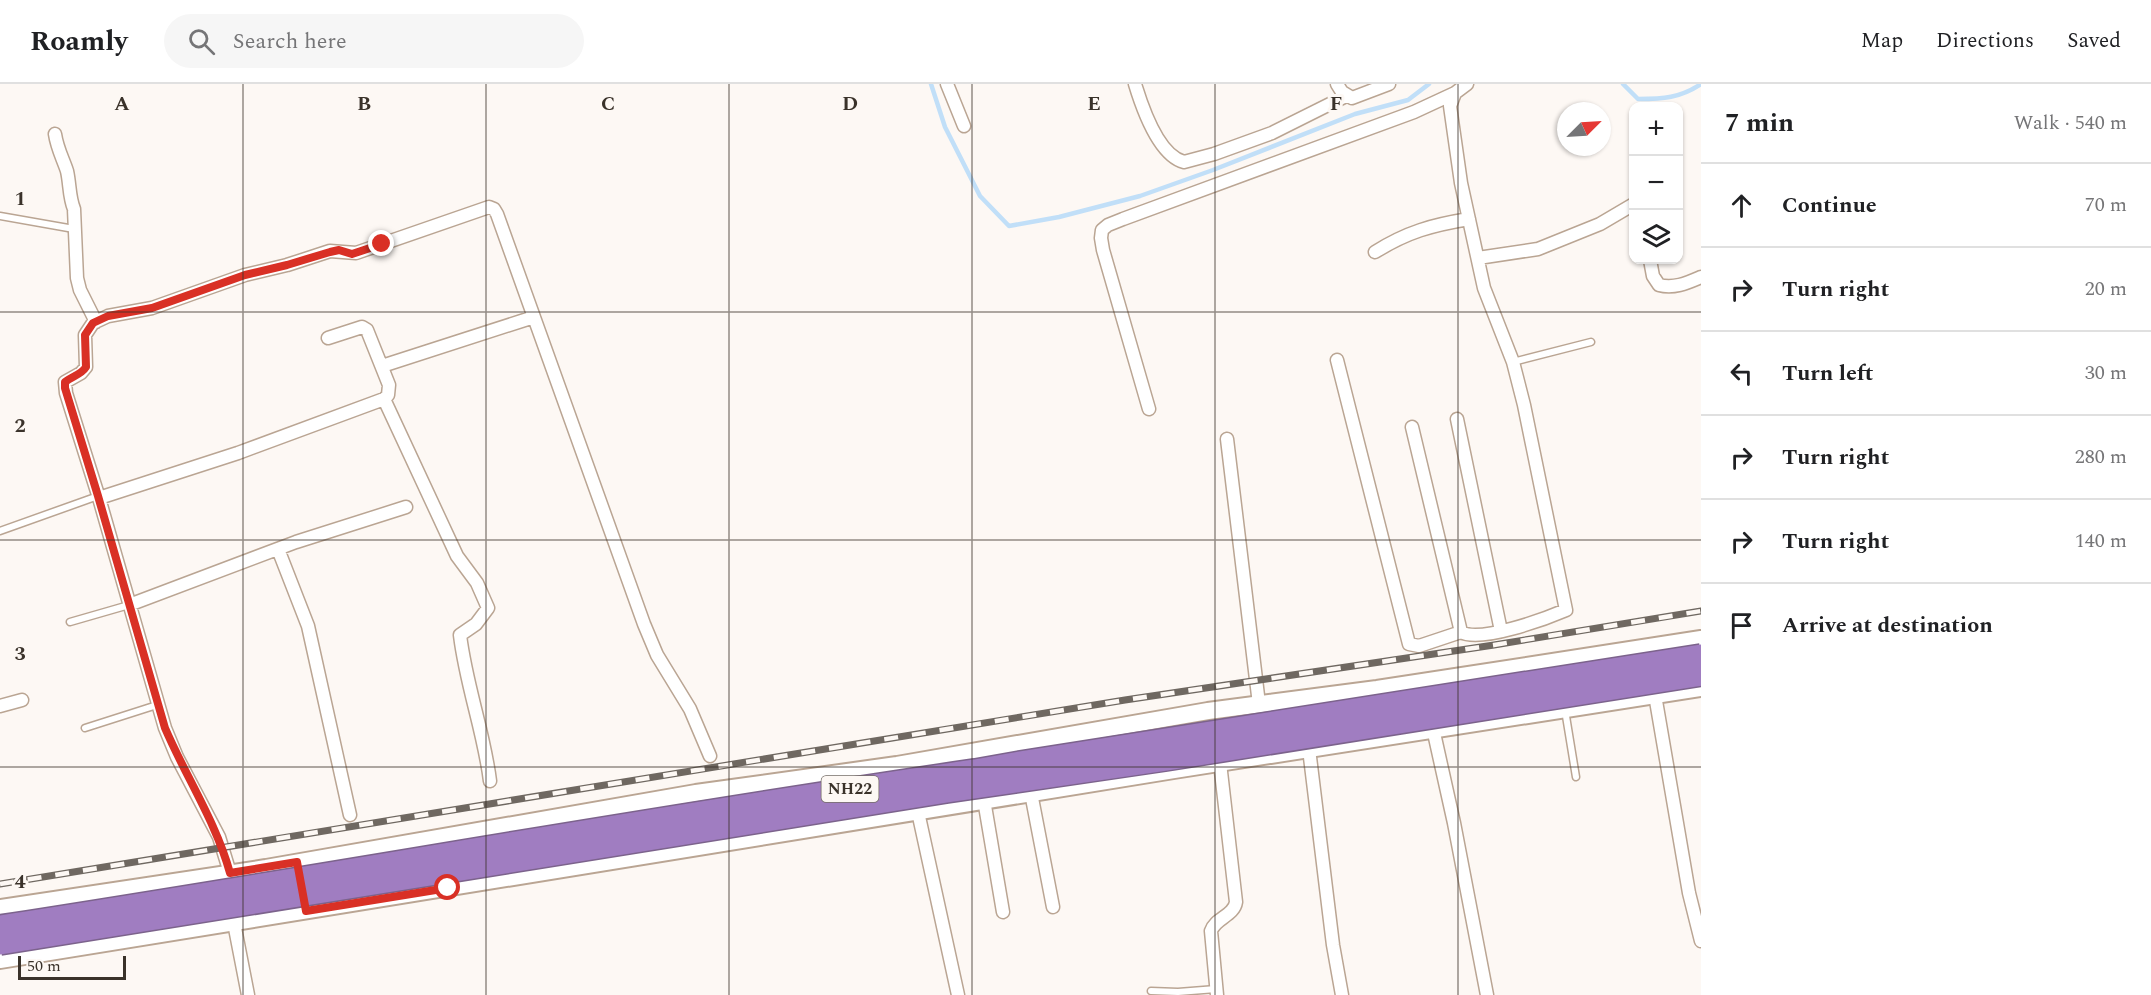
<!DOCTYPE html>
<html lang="en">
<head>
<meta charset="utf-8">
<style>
	:root { --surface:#fff; --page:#f6f6f6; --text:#202124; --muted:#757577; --line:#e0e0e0 }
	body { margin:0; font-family:Spectral,serif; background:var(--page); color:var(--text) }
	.controls { position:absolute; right:18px; top:18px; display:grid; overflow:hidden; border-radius:12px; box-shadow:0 2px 4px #0004 }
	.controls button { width:54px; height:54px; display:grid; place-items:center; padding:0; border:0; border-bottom:2px solid var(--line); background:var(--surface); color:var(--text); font:30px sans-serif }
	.compass { position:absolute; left:1557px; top:18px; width:54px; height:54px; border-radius:50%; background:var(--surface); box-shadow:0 2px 4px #0004; rotate:66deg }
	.scale { position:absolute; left:18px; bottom:15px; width:108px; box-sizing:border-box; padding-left:6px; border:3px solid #3a322a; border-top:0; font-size:16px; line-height:21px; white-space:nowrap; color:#3a322a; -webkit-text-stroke:4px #fdf8f4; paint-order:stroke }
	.stop { position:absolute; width:18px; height:18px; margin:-14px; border:4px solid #d93025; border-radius:50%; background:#fff }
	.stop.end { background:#d93025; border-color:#fff; box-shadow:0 2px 6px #0008 }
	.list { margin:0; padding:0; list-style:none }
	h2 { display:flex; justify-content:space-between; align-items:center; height:78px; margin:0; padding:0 24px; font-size:26px }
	h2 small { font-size:20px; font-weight:400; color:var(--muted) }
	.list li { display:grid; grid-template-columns:39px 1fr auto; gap:18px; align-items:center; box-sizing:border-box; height:84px; padding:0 24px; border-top:2px solid var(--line) }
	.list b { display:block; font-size:22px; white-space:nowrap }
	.list em { font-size:20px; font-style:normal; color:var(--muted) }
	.icon { flex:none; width:33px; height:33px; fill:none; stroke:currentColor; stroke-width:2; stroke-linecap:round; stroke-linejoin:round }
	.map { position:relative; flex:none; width:1701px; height:911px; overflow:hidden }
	header { display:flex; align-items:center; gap:36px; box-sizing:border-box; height:84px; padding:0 30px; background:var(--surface); border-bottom:2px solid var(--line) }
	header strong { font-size:28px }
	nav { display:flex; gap:33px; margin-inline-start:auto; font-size:21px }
	.search { width:420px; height:54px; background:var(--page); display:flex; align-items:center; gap:15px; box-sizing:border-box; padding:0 21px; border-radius:33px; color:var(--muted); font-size:22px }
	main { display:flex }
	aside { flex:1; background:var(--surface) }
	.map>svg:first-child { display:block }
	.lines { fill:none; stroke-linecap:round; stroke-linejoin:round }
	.stream { stroke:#c1dff8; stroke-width:4.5 }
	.lane-casing { stroke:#baa593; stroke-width:9 }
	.street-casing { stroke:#baa593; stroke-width:15 }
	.secondary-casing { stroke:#baa593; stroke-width:20 }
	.lane { stroke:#fff; stroke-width:6 }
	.street { stroke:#fff; stroke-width:12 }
	.secondary { stroke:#fff; stroke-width:16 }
	.rail-casing { stroke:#6f6861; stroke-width:7 }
	.rail { stroke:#fdf8f4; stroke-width:4.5; stroke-dasharray:14; stroke-linecap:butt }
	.highway-bridge-casing { stroke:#7c638c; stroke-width:24; stroke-linecap:butt }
	.highway-bridge { stroke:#a07dc1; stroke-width:21 }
	.route { stroke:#d93025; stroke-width:8 }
	.grid { fill:none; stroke:#3a322a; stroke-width:1.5; stroke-opacity:0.55 }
	.labels { text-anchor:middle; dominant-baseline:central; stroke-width:6; stroke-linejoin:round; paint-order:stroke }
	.shield { fill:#fdf8f4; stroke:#746d67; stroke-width:1.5 }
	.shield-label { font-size:16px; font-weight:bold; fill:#3a322a }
	.grid-label { font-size:20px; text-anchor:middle; font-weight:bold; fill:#3a322a; stroke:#fdf8f4; stroke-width:6; stroke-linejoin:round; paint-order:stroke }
</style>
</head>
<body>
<header>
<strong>Roamly</strong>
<div class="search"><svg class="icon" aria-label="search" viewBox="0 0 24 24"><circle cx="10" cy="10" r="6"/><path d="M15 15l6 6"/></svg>Search here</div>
<nav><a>Map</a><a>Directions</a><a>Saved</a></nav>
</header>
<main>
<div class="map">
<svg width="1701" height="911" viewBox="0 0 1701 911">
	<rect width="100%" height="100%" fill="#fdf8f4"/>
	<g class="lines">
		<path class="stream" d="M 931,0 L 945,43 L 980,112 L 1009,142 L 1059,133 L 1140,112 L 1213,86 L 1355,30 L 1408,16 L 1429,0
			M 1623,0 L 1638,15 C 1663,15 1680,14 1701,0"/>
		<defs>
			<path id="lane" d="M 0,132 L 74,145
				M 1513,278 L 1591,258
				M 0,447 L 98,412
				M 70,538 L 129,521
				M 1565,626 L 1576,693
				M 85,644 L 157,621
				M 1151,907 L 1178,908 L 1216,905"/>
			<path id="street" d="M 947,0 L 964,42
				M 1135,0 C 1142,23 1158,71 1184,78 L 1214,70 L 1272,49 L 1346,12
				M 1337,0 L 1342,8 L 1352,14 L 1389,0
				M 55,50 C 57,64 63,75 67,87 C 70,100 69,113 74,125 L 77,194 L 80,206 L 96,238
				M 1375,168 C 1407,148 1432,141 1469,135
				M 1478,174 L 1538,165 L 1600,140 L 1634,120
				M 1650,176 L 1653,192 L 1659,201 C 1674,205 1687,199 1701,193
				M 1337,276 L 1409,560 L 1419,562 L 1461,548
				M 382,282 L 534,233
				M 384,315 L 457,472 L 477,499 L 488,524 L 476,540 L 460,551 C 466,601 484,648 490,697
				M 1149,325 L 1103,166 L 1101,154 L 1102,146 L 1108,141 L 1123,135 L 1414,28 L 1455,9
				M 1457,335 L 1501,547
				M 1412,343 L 1461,548 C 1480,559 1545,535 1566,526 L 1524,321 L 1513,278 L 1484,204 L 1461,99 L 1450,22 L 1455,9 L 1467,0
				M 1227,355 L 1259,620
				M 99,414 L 238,369 L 384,315 L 388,311 L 389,301 L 367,246 L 362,243 L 328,254
				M 278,465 L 308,542 L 350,731
				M 129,521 L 296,458 L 406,423
				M 1655,611 L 1689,809 L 1701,857
				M 0,622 L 22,616
				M 1432,640 L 1454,739 L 1487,911
				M 1309,665 L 1333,861 L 1342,911
				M 1031,709 L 1053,823
				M 983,710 L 1003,828
				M 918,728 L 958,911
				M 230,789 L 219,753 L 177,673 L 165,644 L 99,414 L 66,309 L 65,298 L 81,289 L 86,283 L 85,251 L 93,239 L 108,232 L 152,224 L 245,191 L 287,181 L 330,167 L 356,169 L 489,123 L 494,125 L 497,130 L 644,540 L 657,571 L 690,625 L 710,672
				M 234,839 L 248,911
				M 1217,911 L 1211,847 C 1215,834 1234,832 1236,818 L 1220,679"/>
			<path id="secondary" d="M 0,824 L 266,784 L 696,709 L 897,681 L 1208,627 L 1377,605 L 1701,555
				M 0,876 L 1174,686 L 1701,604"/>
		</defs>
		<use href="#lane" class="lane-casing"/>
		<use href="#street" class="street-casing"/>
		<use href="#secondary" class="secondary-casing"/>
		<use href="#lane" class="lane"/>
		<use href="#street" class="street"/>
		<use href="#secondary" class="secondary"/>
		<defs>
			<path id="rail" d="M 0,800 L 1125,616 L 1494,561 L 1701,527"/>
		</defs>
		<use href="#rail" class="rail-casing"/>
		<use href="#rail" class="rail"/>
		<defs>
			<path id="highway-bridge" d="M 0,842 C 325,792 649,733 975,686 L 1026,677 L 1701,571
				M 0,860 L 947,708 L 1166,676 L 1701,591"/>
		</defs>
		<use href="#highway-bridge" class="highway-bridge-casing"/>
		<use href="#highway-bridge" class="highway-bridge"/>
	</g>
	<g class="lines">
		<path class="route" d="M 382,160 L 352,170 L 339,166 L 330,168 L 287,181 L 245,191 L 152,224 L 108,232 L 93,239 L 85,251 L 86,283 C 81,291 72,292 65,298 L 65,304 L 98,412 L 165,644 C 186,693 216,738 230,789 L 297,778 L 306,827 L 448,804"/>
	</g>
	<path class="grid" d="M 243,0 L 243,911M 486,0 L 486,911M 729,0 L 729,911M 972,0 L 972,911M 1215,0 L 1215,911M 1458,0 L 1458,911M 0,228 L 1701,228M 0,456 L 1701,456M 0,683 L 1701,683"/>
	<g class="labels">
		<rect class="shield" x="821.5" y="692" width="57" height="26" rx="4.5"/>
		<g class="shield-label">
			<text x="850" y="705">NH22</text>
		</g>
	</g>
	<g class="grid-label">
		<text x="122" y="26">A</text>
		<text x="364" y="26">B</text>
		<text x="608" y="26">C</text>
		<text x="850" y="26">D</text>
		<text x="1094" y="26">E</text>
		<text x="1336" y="26">F</text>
		<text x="20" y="121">1</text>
		<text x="20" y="348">2</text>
		<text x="20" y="576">3</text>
		<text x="20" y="804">4</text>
	</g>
</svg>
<div class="controls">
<button>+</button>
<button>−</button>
<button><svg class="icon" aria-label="layers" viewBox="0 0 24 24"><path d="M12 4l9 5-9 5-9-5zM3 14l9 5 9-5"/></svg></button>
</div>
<svg class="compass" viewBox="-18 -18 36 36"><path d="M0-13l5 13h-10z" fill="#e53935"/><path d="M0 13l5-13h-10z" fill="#757577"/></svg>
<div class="scale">50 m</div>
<div class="stop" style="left:448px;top:804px"></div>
<div class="stop end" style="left:382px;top:160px"></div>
</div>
<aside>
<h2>7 min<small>Walk · 540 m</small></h2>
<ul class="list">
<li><svg class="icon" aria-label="ahead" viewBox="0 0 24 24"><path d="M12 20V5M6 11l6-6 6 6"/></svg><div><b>Continue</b></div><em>70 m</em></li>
<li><svg class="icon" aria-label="right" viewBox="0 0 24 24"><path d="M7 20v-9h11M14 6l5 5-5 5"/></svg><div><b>Turn right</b></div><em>20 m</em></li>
<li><svg class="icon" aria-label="left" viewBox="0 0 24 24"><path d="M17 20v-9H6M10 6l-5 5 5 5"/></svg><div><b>Turn left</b></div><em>30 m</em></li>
<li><svg class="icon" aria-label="right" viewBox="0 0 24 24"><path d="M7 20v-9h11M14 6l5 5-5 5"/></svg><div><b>Turn right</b></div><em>280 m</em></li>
<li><svg class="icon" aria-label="right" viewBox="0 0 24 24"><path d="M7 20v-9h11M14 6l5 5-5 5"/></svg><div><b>Turn right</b></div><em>140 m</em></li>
<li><svg class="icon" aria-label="arrive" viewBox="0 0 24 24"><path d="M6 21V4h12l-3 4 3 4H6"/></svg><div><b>Arrive at destination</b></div></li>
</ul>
</aside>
</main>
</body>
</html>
